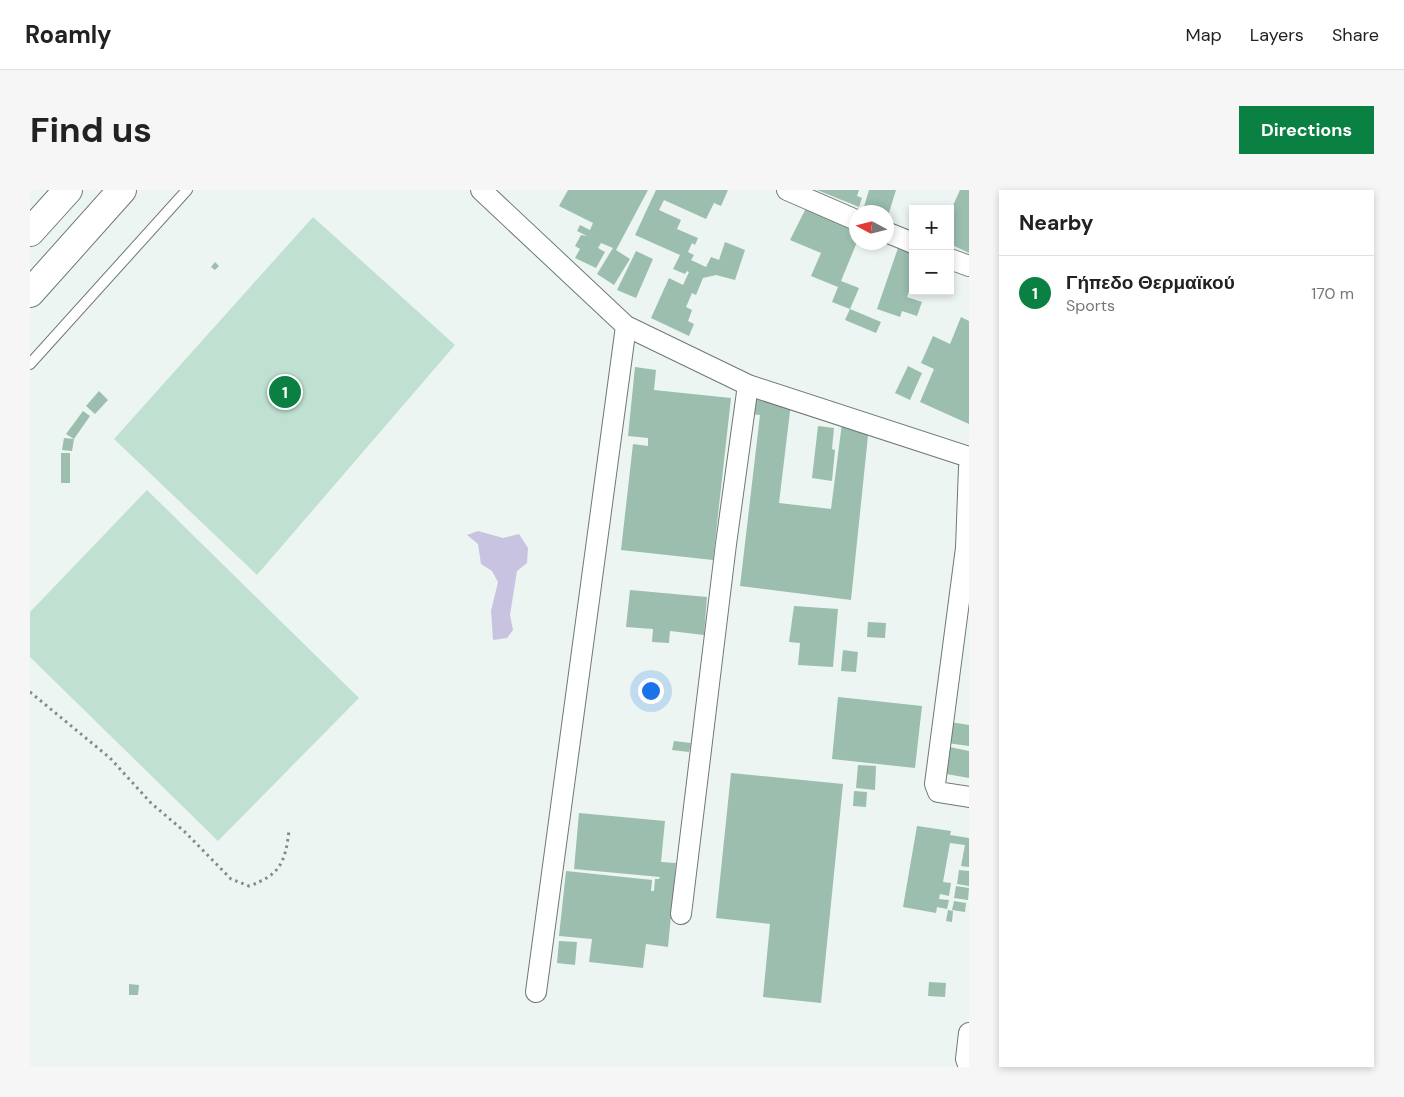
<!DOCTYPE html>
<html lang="en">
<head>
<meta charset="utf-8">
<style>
	:root { --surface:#fff; --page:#f6f6f6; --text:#222; --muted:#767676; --line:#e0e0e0; --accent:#0b8043 }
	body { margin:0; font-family:"DM Sans",sans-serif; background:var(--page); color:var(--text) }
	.controls { position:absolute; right:15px; top:15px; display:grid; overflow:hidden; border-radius:0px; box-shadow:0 2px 8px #0003 }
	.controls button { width:45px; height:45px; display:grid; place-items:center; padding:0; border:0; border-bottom:1px solid var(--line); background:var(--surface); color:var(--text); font:25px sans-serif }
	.compass { position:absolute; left:819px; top:15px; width:45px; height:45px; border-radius:50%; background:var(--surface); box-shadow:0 2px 8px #0003; rotate:277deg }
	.you { position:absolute; left:620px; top:500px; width:18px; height:18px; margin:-12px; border:4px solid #fff; border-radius:50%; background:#1a73e8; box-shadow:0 0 0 8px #1a73e833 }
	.badge { display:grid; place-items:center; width:32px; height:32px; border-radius:50%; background:var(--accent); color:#fff; font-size:16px; font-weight:700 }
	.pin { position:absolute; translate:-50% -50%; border:2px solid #fff; box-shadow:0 1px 5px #0006 }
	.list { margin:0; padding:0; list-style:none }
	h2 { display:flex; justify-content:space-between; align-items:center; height:65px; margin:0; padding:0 20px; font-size:21px }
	h2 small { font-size:16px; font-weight:400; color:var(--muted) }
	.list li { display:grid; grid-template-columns:32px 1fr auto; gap:15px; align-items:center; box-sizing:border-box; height:75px; padding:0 20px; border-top:1px solid var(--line) }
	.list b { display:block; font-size:19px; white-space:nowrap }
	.list p { margin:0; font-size:16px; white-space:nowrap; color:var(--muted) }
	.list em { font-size:16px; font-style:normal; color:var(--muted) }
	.map { position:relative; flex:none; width:939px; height:877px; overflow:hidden; border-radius:0px }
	header { display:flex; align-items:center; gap:30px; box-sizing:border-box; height:70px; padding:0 25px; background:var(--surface); border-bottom:1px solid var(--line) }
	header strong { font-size:24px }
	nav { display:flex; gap:28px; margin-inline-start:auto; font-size:18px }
	.intro { display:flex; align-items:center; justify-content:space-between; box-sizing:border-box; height:120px; padding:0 30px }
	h1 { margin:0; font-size:35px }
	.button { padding:12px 22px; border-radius:0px; background:var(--accent); color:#fff; font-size:18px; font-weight:700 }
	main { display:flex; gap:30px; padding:0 30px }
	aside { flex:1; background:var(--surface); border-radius:0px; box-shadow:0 2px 8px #0003 }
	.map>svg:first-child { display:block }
	.green { fill:#c0e1d2 }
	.water { fill:#c9c3e2 }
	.building { fill:#9bbeaf }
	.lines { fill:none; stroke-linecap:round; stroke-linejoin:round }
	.lane-casing { stroke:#707874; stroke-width:12 }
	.street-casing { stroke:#707874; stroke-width:22 }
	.secondary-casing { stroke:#707874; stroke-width:30 }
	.path { stroke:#858a88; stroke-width:3; stroke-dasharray:2.5 4; stroke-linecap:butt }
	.lane { stroke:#fff; stroke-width:10 }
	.street { stroke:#fff; stroke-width:20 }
	.secondary { stroke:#fff; stroke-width:28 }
</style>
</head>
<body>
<header>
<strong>Roamly</strong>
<nav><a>Map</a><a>Layers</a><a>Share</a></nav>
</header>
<div class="intro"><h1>Find us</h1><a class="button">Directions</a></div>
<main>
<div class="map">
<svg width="939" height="877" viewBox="0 0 939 877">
	<rect width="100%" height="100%" fill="#ecf5f1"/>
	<path class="green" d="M 283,27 L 425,155 L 227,385 L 84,249 Z
		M 117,300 L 329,508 L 188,651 L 0,467 L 0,422 Z"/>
	<path class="water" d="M 448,341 L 473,348 L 489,344 L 498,358 L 497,373 L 487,381 L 480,425 L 483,440 L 477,448 L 463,450 L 461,421 L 468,392 L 462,381 L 451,374 L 448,354 L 437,345 Z"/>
	<path class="building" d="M 538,0 L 618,0 L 586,60 L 600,69 L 584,95 L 567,84 L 583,58 L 571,53 L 568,58 L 575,62 L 566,78 L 545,68 L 550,59 L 545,56 L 551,45 L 557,46 L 547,41 L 550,35 L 560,40 L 563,33 L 529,16 Z
		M 626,0 L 698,0 L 691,16 L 684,13 L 676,29 L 634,10 L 629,20 L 651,30 L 647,39 L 668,48 L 665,55 L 662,53 L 658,62 L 664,65 L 661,70 L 676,77 L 681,67 L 689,70 L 695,52 L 715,60 L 705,90 L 686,85 L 673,88 L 666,105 L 662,103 L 656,117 L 662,120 L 658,131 L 664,134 L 659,146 L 621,128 L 639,88 L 653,95 L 659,82 L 657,81 L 655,84 L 643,79 L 650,65 L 605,45 Z
		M 787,0 L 829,0 L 827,6 L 832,8 L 829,17 Z
		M 839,0 L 866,0 L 857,29 L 856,22 L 833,20 Z
		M 930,0 L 939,0 L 939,63 L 920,54 L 920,22 Z
		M 776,18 L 826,37 L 827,52 L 811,91 L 829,98 L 820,119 L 802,112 L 808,97 L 781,86 L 791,63 L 760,50 Z
		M 868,58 L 883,63 L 883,78 L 879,87 L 883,89 L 883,92 L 877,107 L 892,112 L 887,126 L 872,121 L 870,127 L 847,119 Z
		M 606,61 L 623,69 L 606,108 L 587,100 Z
		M 185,72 L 189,76 L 185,80 L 181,77 Z
		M 820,119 L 851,132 L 846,143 L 815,130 Z
		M 931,127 L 939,131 L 939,234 L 890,212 L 904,179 L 891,173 L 903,146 L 920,154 Z
		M 878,176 L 892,183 L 880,210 L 865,203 Z
		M 605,177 L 626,180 L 624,200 L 701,208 L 683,370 L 591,360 L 603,254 L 618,256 L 618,248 L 598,246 Z
		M 69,201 L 78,210 L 65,224 L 56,216 Z
		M 722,208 L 761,213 L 749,313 L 801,319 L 812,233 L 839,236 L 821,410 L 710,396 L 730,225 L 720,224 Z
		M 53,221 L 60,226 L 44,249 L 36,244 Z
		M 788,236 L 804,238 L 802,259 L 805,260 L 802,291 L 782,288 Z
		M 34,248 L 44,249 L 42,261 L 32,260 Z
		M 31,263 L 40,263 L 40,293 L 31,293 Z
		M 600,400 L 677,407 L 674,445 L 640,441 L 639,453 L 622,452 L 623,439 L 596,437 Z
		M 764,416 L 808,419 L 803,477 L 768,475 L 770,453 L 759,452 Z
		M 838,432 L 856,433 L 855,448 L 837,447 Z
		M 813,460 L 828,462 L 826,482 L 811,481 Z
		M 808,507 L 892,516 L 885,578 L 802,569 Z
		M 920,532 L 939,535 L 939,556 L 917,553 Z
		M 644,551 L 661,553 L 659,562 L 642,560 Z
		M 915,556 L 939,561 L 939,588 L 911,583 Z
		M 828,575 L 846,576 L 845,600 L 826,598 Z
		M 701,583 L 813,594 L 791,813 L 733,807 L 740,734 L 686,728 Z
		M 824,601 L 837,602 L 836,617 L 823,616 Z
		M 549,623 L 635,631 L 631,672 L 646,673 L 638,757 L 616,754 L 613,778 L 559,772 L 562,749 L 529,746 L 536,681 L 622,690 L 621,701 L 624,701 L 625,689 L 629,689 L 630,687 L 544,679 Z
		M 887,636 L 921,641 L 920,645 L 939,648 L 939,677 L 931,676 L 935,655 L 920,653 L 913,692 L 921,693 L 919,706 L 910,704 L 909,709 L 919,710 L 917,719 L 907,717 L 906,723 L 873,717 Z
		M 929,680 L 939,681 L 939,696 L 927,694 Z
		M 926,696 L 939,698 L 938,710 L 924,708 Z
		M 924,711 L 936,713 L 935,722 L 922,720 Z
		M 918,720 L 923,721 L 922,732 L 916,731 Z
		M 529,751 L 547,752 L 545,775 L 527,773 Z
		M 899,792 L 916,793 L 915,807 L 898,806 Z
		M 99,794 L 109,795 L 108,805 L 99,805 Z"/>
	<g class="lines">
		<defs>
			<path id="lane" d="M 0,174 L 157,0"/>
			<path id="street" d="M 451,0 L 596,136 L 718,195 L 939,267
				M 757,0 L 826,30
				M 856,42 L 883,53
				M 920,69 L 939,76
				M 939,277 L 936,358 L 905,594 L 908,602 L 939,607
				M 651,724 L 696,354 L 718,195
				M 506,802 L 596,136
				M 939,843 L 936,869 L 939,877"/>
			<path id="secondary" d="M 0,42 L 38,0
				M 0,103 L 92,0"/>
		</defs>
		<use href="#lane" class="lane-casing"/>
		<use href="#street" class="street-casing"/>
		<use href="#secondary" class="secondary-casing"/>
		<path class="path" d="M 0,502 L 80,568 L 121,613 L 155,642 L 201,689 L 219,696 C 250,685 255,673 259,641"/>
		<use href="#lane" class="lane"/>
		<use href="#street" class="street"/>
		<use href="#secondary" class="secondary"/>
	</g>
</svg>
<div class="controls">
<button>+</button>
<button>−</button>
</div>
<svg class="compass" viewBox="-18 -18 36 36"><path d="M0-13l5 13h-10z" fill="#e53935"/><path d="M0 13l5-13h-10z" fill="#767676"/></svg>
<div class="you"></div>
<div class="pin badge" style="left:255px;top:202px">1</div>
</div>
<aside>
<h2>Nearby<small></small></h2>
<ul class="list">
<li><span class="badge">1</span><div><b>Γήπεδο Θερμαϊκού</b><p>Sports</p></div><em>170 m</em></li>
</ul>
</aside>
</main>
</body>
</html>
